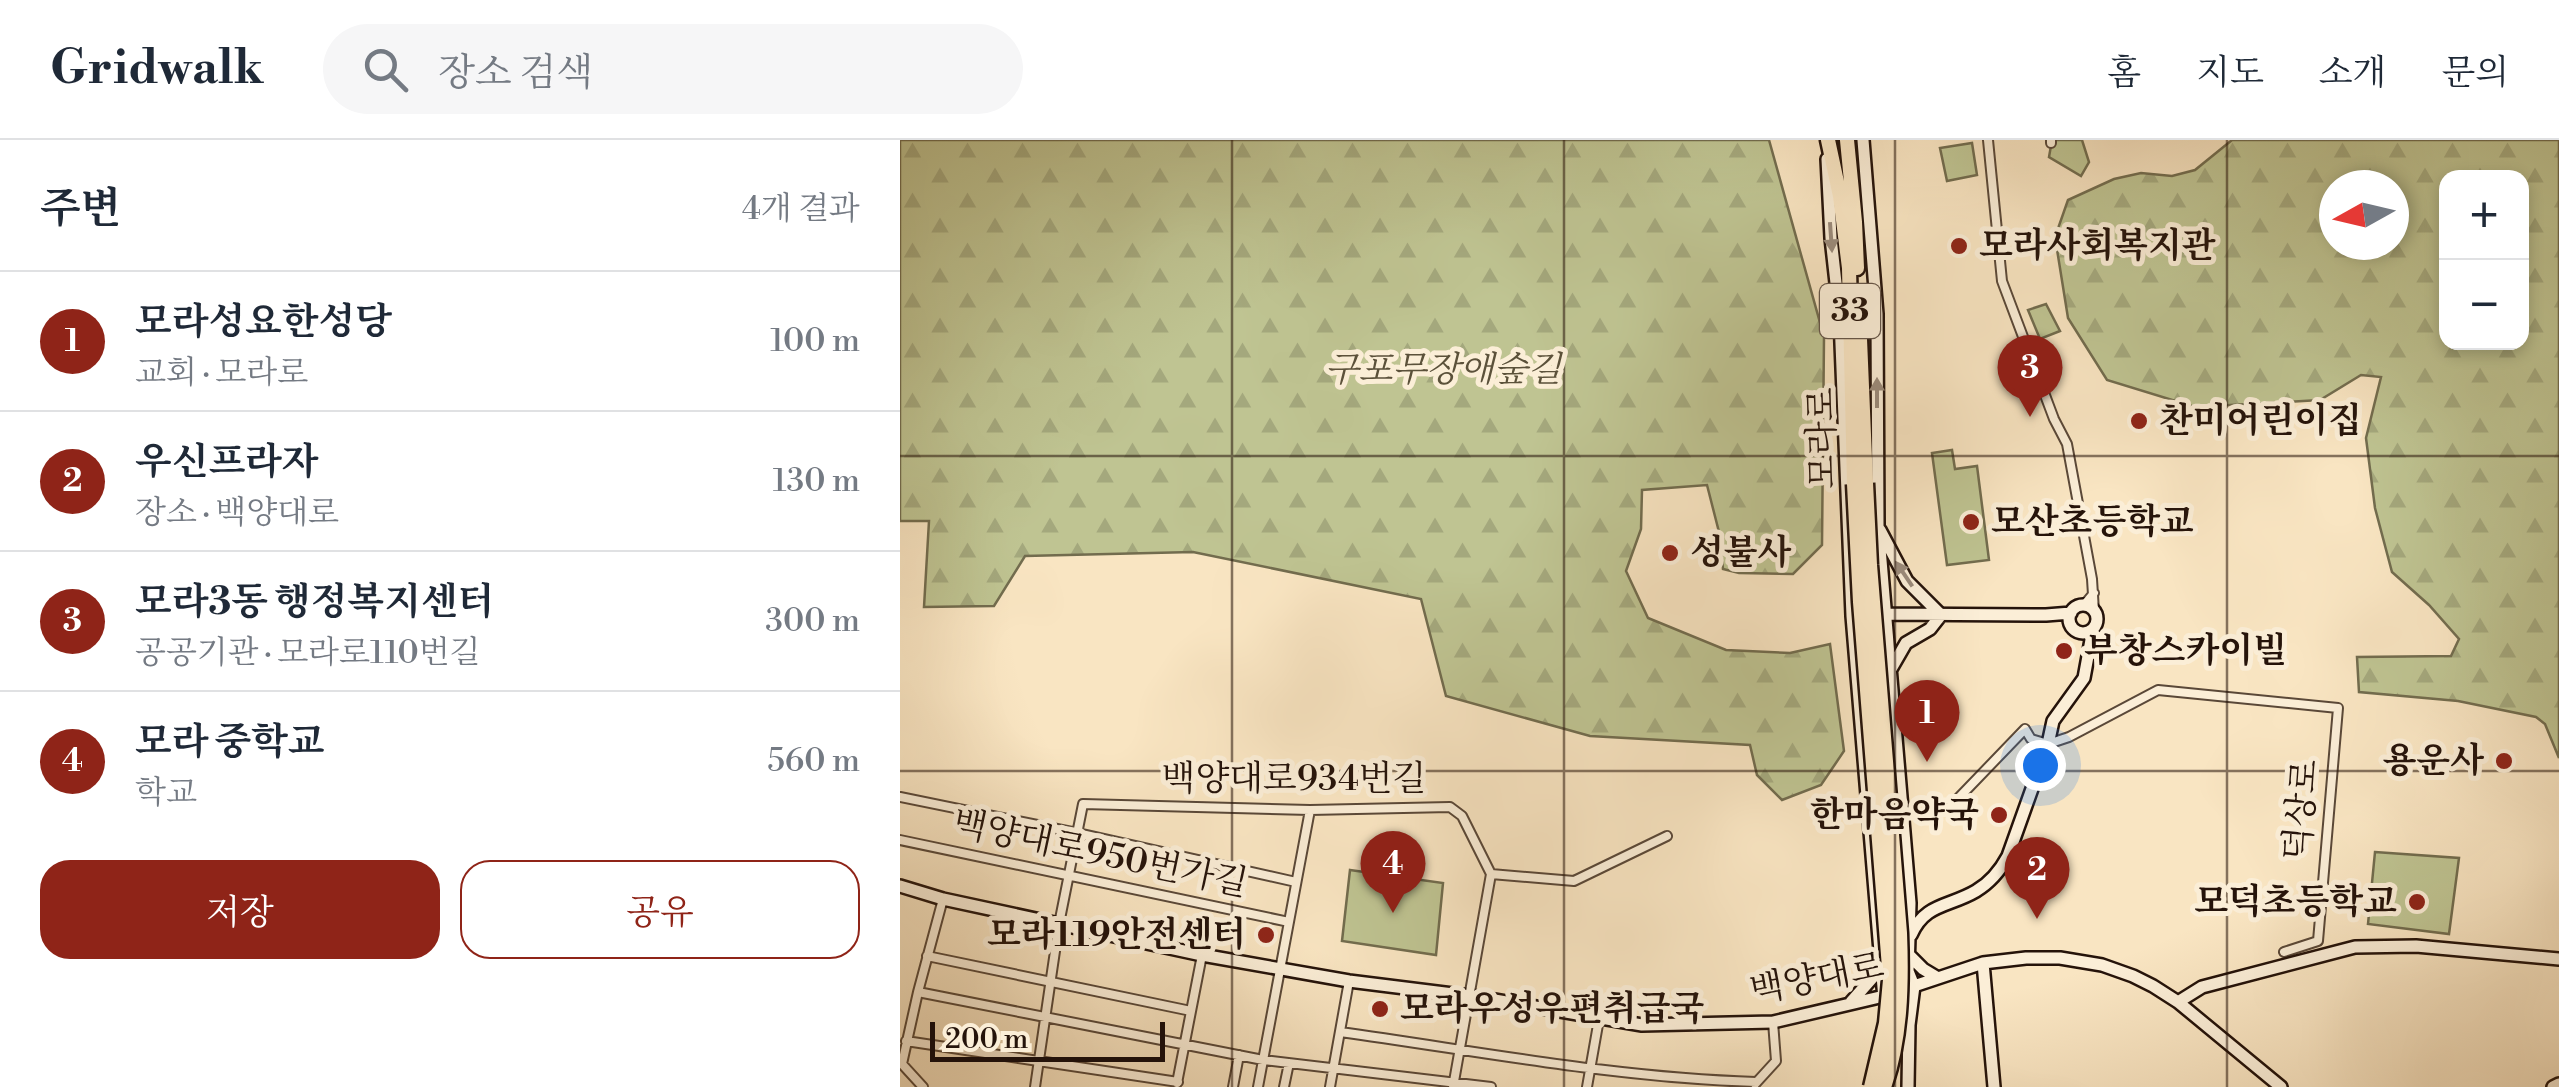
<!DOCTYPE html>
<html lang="ko">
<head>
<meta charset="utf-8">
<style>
	:root { --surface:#fff; --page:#f6f6f7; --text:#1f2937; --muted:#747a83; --line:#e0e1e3; --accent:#8f2418 }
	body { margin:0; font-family:"Libre Bodoni","Noto Serif KR",serif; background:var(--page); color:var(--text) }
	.controls { position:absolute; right:30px; top:30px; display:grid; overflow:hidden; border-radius:20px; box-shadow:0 5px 15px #0003 }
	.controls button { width:90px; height:90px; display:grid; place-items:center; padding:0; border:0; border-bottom:2px solid var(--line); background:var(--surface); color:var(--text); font:50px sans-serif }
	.compass { position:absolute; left:1419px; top:30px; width:90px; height:90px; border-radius:50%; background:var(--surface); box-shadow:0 5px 15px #0003; rotate:262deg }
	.scale { position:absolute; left:30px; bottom:25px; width:235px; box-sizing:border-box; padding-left:10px; border:5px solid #25130a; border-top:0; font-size:28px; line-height:35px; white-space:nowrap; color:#25130a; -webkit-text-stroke:8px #fbeed7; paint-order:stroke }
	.you { position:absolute; left:1140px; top:625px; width:35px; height:35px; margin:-25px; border:8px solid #fff; border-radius:50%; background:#1a73e8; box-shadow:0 0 0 15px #1a73e833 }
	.badge { display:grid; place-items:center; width:65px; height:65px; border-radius:50%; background:var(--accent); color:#fff; font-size:32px; font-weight:700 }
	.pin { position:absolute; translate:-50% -82px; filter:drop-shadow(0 2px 5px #0008) }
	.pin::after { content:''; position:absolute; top:52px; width:35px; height:30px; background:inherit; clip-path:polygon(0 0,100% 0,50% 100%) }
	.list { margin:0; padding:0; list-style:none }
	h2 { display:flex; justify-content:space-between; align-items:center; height:130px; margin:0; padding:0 40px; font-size:42px }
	h2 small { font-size:32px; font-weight:400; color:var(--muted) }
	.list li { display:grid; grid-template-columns:65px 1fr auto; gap:30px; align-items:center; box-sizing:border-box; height:140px; padding:0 40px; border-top:2px solid var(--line) }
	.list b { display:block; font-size:38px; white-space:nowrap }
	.list p { margin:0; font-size:32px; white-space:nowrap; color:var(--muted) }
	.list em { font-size:32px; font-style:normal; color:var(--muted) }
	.actions { display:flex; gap:20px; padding:30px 40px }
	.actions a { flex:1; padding:22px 0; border:2px solid var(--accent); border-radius:30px; text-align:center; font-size:35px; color:var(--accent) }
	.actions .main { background:var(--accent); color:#fff }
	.icon { flex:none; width:55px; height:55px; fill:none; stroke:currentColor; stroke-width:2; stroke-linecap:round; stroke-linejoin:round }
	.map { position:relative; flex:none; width:1659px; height:947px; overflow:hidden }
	header { display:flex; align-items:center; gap:60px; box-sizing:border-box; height:140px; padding:0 50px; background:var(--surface); border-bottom:2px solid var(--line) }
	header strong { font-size:48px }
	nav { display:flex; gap:55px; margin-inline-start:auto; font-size:35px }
	.search { width:700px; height:90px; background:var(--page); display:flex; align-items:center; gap:25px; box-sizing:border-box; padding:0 35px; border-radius:55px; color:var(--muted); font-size:38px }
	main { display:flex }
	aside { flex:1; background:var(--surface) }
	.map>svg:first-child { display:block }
	.green { fill:#bfc492; stroke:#726c4e; stroke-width:2.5 }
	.forest { fill:url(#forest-firs); stroke:#726c4e; stroke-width:2.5; fill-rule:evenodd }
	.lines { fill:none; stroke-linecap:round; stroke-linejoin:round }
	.street-casing { stroke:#5a4838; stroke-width:12 }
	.secondary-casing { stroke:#25130a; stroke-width:16 }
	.highway-casing { stroke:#25130a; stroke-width:19 }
	.street { stroke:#fbeed7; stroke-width:8 }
	.secondary { stroke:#fbeed7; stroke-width:11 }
	.highway { stroke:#f9e5c2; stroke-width:14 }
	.highway-bridge-casing { stroke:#25130a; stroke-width:19; stroke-linecap:butt }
	.highway-bridge { stroke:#f9e5c2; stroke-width:14 }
	.oneway { fill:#9b8b7b }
	.grid { fill:none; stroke:#25130a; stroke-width:2.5; stroke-opacity:0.55 }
	.poi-dot { fill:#8f2418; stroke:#fbeed7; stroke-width:4 }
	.labels { text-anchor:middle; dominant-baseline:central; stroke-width:10; stroke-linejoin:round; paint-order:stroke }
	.shield { fill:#fbeed7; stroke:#655548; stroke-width:2.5 }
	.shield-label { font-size:32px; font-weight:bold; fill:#25130a }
	.poi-label { font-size:35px; font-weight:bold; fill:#25130a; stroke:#fbeed7; text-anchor:start }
	.park-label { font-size:35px; font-style:italic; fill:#5b513a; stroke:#fbeed7 }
	.street-label { font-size:35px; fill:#25130a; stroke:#fbeed7 }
</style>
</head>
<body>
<header>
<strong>Gridwalk</strong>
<div class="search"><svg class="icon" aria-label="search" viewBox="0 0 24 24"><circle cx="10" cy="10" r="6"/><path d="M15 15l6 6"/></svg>장소 검색</div>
<nav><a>홈</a><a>지도</a><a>소개</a><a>문의</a></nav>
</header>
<main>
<aside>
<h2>주변<small>4개 결과</small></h2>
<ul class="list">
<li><span class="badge">1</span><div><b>모라성요한성당</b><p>교회 · 모라로</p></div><em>100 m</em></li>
<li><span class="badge">2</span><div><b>우신프라자</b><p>장소 · 백양대로</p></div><em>130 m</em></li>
<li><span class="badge">3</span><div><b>모라3동 행정복지센터</b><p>공공기관 · 모라로110번길</p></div><em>300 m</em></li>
<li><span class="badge">4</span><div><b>모라 중학교</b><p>학교</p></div><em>560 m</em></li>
</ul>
<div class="actions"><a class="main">저장</a><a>공유</a></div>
</aside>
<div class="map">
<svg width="1659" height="947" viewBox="0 0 1659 947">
	<defs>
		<pattern id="forest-firs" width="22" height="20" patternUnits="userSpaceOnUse" patternTransform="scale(2.5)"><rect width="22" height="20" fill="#bfc492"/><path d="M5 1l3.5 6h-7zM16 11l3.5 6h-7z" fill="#a4a87d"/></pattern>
	</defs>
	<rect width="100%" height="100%" fill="#f9e5c2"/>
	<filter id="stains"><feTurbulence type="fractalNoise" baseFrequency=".002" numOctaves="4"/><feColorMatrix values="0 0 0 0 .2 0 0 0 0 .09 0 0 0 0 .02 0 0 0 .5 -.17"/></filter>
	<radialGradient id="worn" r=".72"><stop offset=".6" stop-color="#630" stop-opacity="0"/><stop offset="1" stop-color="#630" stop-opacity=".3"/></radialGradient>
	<path class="green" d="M 1152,0 L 1182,0 L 1189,22 L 1181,36 L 1149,17 Z
		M 1072,3 L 1077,35 L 1047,41 L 1040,8 Z
		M 1146,164 L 1160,191 L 1140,199 L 1128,170 Z
		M 1052,310 L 1055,329 L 1077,326 L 1089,420 L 1047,425 L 1032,313 Z
		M 1475,712 L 1559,718 L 1549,794 L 1468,784 Z
		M 450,730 L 543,743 L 536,815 L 442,801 Z"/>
	<path class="forest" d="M 0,0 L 869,0 L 924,197 L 922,405 L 893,434 L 839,433 L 823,429 L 819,392 L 807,345 L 742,350 L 741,389 L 726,431 L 748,478 L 826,510 L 890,513 L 930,504 L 944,611 L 921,645 L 882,660 L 857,635 L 850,605 L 690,596 L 546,556 L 521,459 L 293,412 L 125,416 L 94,466 L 24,467 L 29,381 L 0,381 Z
		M 1332,0 L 1659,0 L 1659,618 L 1645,584 L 1636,577 L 1558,561 L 1459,552 L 1457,517 L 1551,516 L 1559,499 L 1529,465 L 1492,432 L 1475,368 L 1466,298 L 1481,237 L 1461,235 L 1420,260 L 1295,267 L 1207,240 L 1168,178 L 1155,97 L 1168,60 L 1214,39 L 1241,33 L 1272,36 L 1295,30 ZM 1546,38 L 1622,38 L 1622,202 L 1546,202 ZM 1434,45 L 1494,45 L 1494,105 L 1434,105 Z"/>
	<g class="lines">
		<defs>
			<path id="street" d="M 1088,0 L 1102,141 L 1154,279 L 1167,304 L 1192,439 L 1194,471
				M 1151,0 L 1151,3
				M 1184,465 L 1194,453
				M 0,657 L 177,693 L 396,742
				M 1047,670 L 1125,589 L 1131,599 L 1148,604 L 1169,597 L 1258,550 L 1438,568 L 1418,801 L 1384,812
				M 0,700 L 389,782
				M 591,734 L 674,741 L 767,696
				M 27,816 L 291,871
				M 18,852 L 363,920 L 591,947
				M 440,892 C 578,911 716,938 856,942
				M 6,901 L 278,942
				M 277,943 L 302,815
				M 855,944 L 876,921 L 873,882
				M 23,947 L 2,924 L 18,852 L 43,759
				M 135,947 L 159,784 L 183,664 L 410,670 L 550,667 L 562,676 L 591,734 L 553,947
				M 333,947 L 339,915
				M 358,947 L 410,670
				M 384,947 L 389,923
				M 430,947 L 449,841
				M 687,947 L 699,879"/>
			<path id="secondary" d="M 963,0 L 977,174 L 978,385 L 1010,763 L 1008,831 L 1014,846 L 1009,885 L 1008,947
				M 927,19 L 931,98 L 940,179 L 952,476 L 984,859
				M 980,390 L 1007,441 L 1041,475
				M1169 479a14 14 0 1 1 28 0a14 14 0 1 1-28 0Z
				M 981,474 L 1146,475 L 1171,473
				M 991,529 L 1006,503 L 1030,489 L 1041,475
				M 0,746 L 43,759 L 302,815 L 449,841 L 577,857 L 742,885 L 873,882 L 984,856 L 1083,823 L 1126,818 L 1160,818 L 1202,825 L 1233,836 L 1253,846 L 1278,862 L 1381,947
				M 1011,795 C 1025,763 1049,767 1076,751 C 1091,742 1100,731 1108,716 L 1148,604 L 1153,581 L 1184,538 L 1193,489
				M 1008,814 L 1023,829 L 1038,838
				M 1083,823 L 1094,947
				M 951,862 L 974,836 L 981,822
				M 1278,862 L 1302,847 L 1455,807 L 1516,806 L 1659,819
				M 1653,947 L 1659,944"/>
			<path id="highway" d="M 928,0 L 940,56 L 949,128 L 954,344
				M 947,0 L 955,82 L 957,128
				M 960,199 L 966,343"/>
		</defs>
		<use href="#street" class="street-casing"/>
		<use href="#secondary" class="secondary-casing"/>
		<use href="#highway" class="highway-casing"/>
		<use href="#street" class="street"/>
		<use href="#secondary" class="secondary"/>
		<use href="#highway" class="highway"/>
		<defs>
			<path id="highway-bridge" d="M 966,343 L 970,425 L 1000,793 C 1002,844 1001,899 984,947
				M 954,344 L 960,462 L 990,840 L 986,883 L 971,947"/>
		</defs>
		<use href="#highway-bridge" class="highway-bridge-casing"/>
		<use href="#highway-bridge" class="highway-bridge"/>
	</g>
	<defs><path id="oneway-solid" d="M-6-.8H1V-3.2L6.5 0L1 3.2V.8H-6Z" transform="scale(2.5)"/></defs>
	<g class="oneway">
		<use href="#oneway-solid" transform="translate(931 97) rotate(86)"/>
		<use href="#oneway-solid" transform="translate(977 253) rotate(-90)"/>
		<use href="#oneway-solid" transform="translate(1004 434) rotate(-124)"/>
	</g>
	<path class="grid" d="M 332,0 L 332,947M 664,0 L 664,947M 995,0 L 995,947M 1327,0 L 1327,947M 0,316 L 1659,316M 0,631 L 1659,631"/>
	<g class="poi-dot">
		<circle cx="1059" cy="106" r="10"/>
		<circle cx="1239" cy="281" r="10"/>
		<circle cx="1071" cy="382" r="10"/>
		<circle cx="770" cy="413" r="10"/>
		<circle cx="1164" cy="511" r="10"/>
		<circle cx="1604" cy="621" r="10"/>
		<circle cx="1099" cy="675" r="10"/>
		<circle cx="1517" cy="762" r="10"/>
		<circle cx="366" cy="795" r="10"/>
		<circle cx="480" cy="869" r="10"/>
	</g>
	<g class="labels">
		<rect class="shield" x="920" y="144" width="60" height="54" rx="8"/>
		<g class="shield-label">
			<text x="950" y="171">33</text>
		</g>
		<g class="poi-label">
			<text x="1079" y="106">모라사회복지관</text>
			<text x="1259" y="281">찬미어린이집</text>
			<text x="1091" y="382">모산초등학교</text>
			<text x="790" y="413">성불사</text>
			<text x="1184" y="511">부창스카이빌</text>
			<text x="1584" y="621" text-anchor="end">용운사</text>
			<text x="1079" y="675" text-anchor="end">한마음약국</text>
			<text x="1497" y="762" text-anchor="end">모덕초등학교</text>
			<text x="346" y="795" text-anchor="end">모라119안전센터</text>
			<text x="500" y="869">모라우성우편취급국</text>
		</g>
		<g class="park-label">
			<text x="543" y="230">구포무장애숲길</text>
		</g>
		<g class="street-label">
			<text transform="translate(923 298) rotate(-91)">모라로</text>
			<text x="394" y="639">백양대로934번길</text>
			<text transform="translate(1402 670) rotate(-85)">덕상로</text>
			<text transform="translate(200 714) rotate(12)">백양대로950번가길</text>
			<text transform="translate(917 839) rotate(-11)">백양대로</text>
		</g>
	</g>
	<rect width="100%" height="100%" filter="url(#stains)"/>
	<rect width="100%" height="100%" fill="url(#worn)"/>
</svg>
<div class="controls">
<button>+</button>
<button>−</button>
</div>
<svg class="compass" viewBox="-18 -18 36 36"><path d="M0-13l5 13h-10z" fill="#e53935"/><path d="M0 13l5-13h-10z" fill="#747a83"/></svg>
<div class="scale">200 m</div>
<div class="you"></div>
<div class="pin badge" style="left:1027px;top:622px">1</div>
<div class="pin badge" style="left:1137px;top:779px">2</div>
<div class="pin badge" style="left:1130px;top:277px">3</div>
<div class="pin badge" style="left:493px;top:773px">4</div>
</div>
</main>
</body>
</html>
